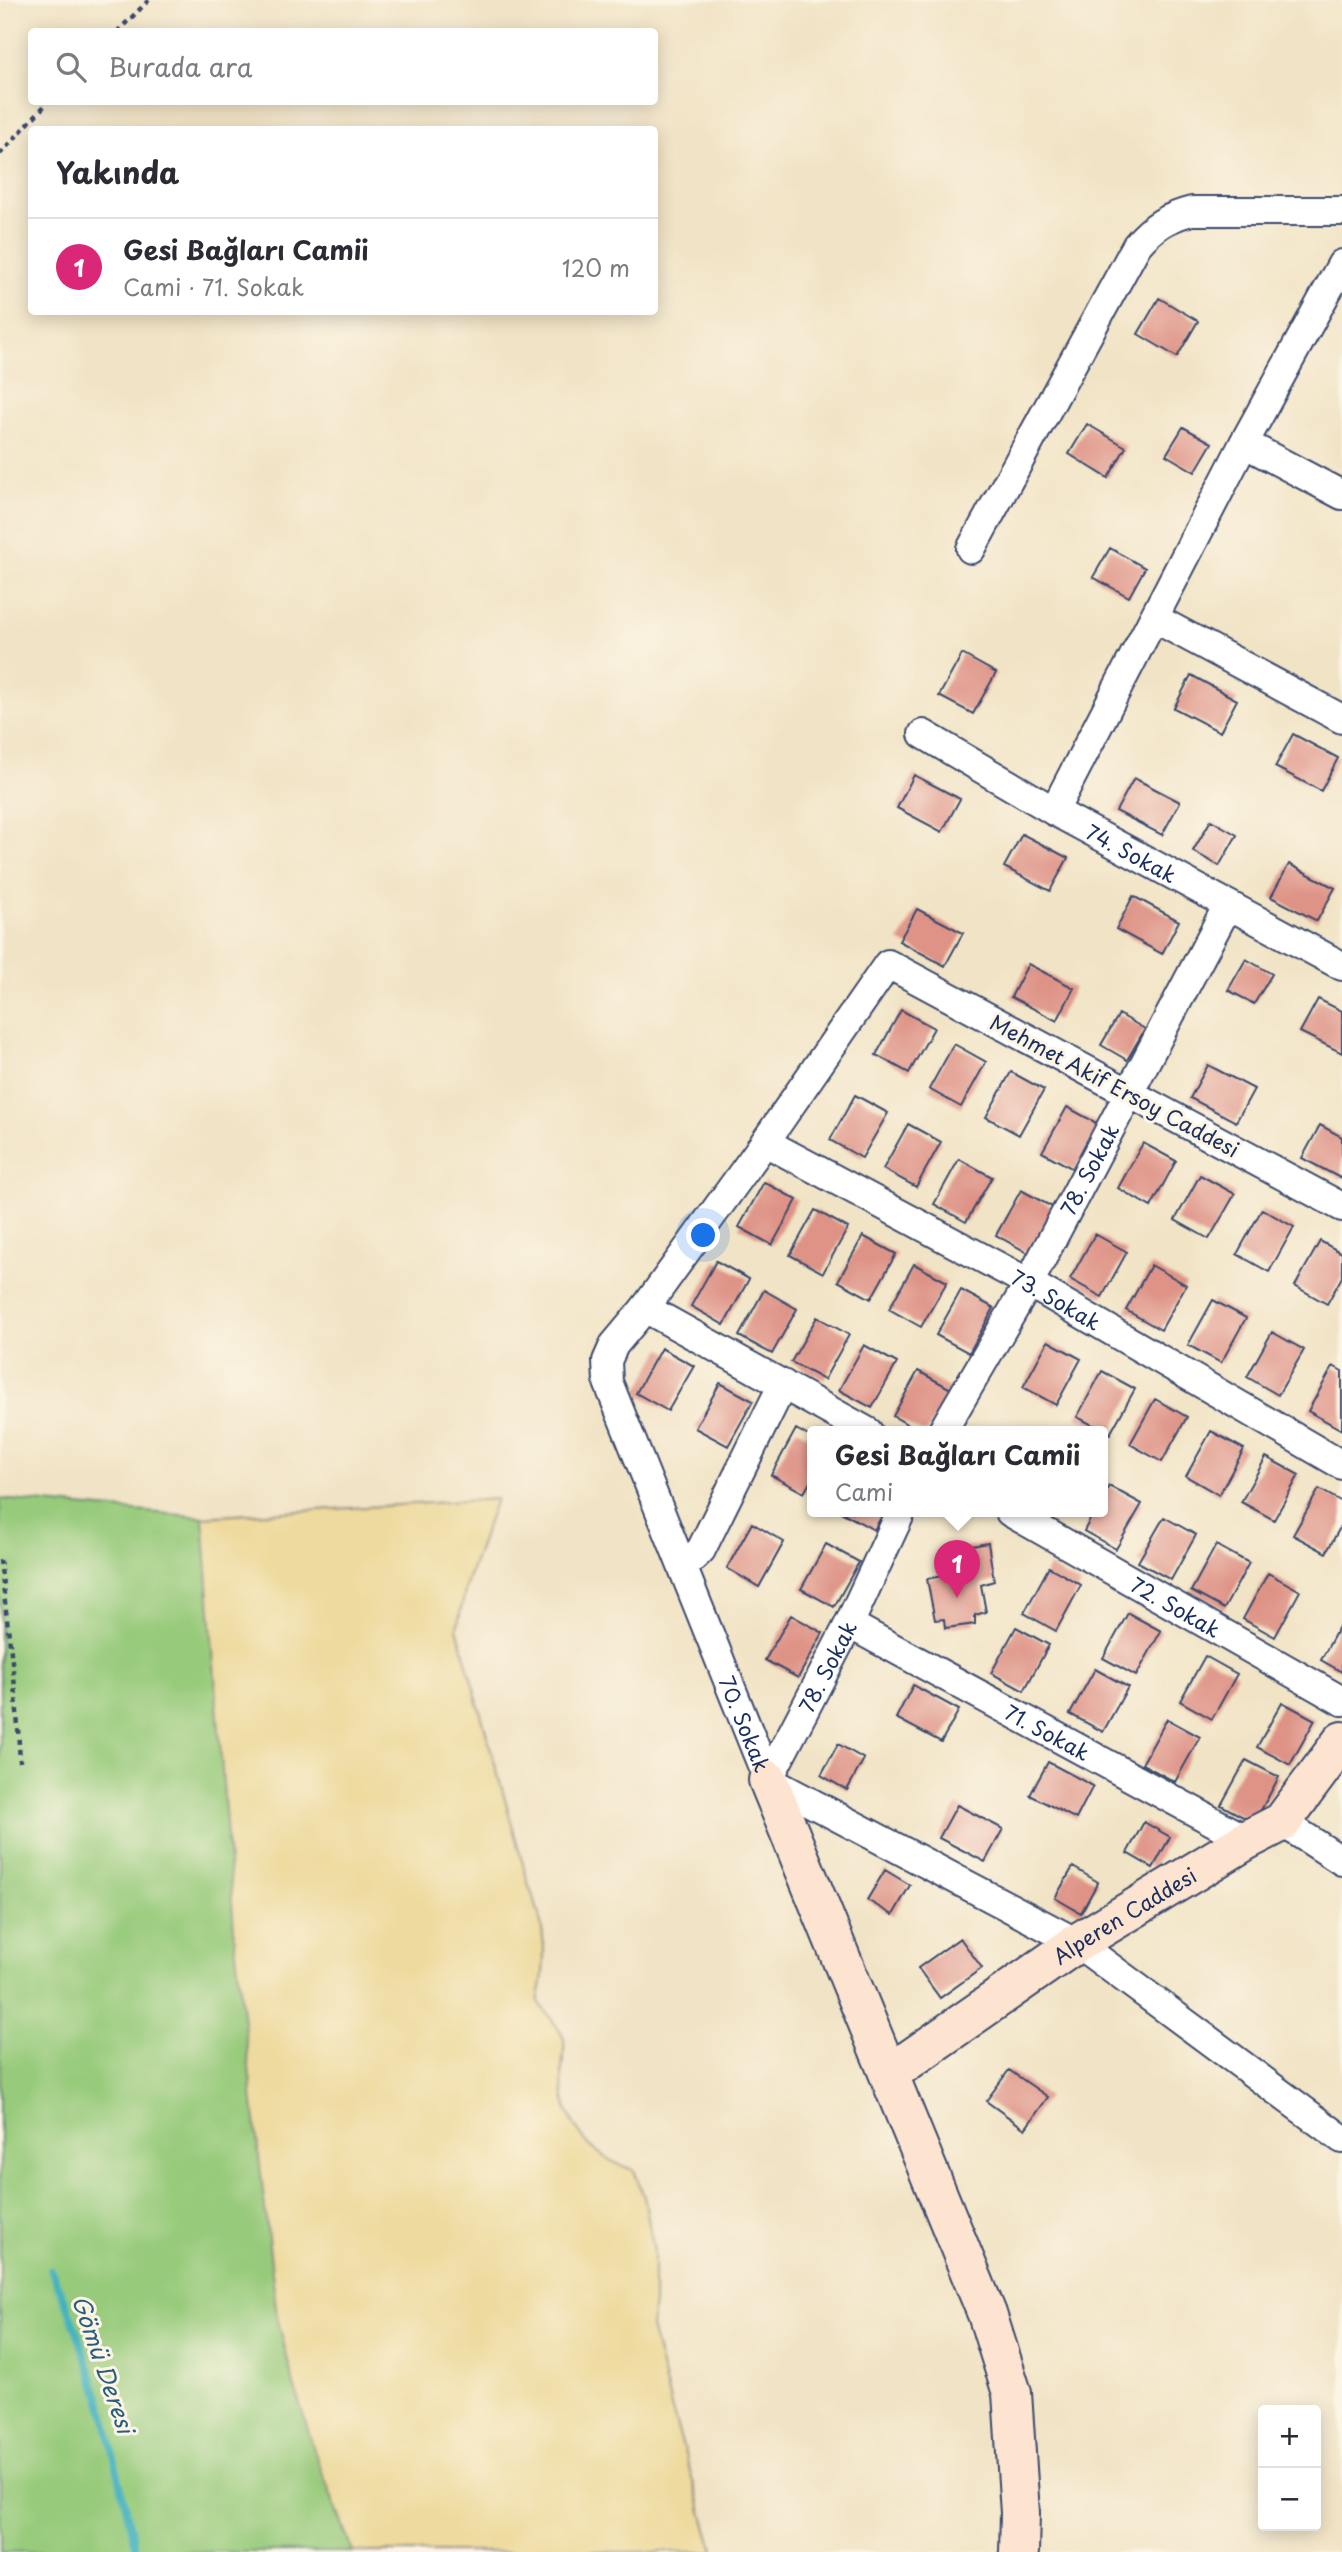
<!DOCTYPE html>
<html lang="tr">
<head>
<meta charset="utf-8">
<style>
	:root { --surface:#fff; --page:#f7f7f7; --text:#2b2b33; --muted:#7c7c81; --line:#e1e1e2; --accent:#db2777 }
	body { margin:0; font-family:"Playpen Sans",sans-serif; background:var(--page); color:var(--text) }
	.controls { position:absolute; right:21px; bottom:21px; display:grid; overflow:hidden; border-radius:7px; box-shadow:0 4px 18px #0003 }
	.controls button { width:63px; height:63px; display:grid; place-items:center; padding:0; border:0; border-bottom:2px solid var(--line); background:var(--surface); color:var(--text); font:35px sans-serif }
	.you { position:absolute; left:704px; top:1236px; width:24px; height:24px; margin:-18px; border:5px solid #fff; border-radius:50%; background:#1a73e8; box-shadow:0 0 0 10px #1a73e833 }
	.badge { display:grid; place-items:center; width:46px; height:46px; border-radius:50%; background:var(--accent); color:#fff; font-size:23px; font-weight:700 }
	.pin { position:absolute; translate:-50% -58px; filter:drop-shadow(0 2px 4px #0008) }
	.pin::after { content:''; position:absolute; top:37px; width:24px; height:21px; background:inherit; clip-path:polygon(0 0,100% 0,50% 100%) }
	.popup { position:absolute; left:807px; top:1426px; width:301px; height:91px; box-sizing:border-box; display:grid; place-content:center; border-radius:7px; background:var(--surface); filter:drop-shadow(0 2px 5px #0005); font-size:23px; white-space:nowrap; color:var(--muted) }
	.popup b { font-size:26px; color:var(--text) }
	.popup::after { content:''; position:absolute; left:50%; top:100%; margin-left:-14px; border:14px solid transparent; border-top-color:var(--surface) }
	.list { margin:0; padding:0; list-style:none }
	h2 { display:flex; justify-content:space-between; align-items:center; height:91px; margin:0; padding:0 28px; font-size:30px }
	h2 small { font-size:23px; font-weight:400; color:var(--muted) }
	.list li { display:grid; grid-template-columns:46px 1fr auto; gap:21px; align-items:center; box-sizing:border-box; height:98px; padding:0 28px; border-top:2px solid var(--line) }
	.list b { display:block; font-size:26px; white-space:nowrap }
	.list p { margin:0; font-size:23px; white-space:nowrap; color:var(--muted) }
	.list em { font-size:23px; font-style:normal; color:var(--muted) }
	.icon { flex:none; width:38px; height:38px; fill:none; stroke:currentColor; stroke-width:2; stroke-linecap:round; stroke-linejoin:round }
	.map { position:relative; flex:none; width:1342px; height:2552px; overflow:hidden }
	.search { position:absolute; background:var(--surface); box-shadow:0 4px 18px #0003; left:28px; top:28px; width:630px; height:77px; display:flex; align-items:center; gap:18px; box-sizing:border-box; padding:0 24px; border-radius:7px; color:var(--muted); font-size:26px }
	.panel { position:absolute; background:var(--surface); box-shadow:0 4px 18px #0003; left:28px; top:126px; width:630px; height:189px; border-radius:7px }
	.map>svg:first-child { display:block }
	.green { fill:#97ca7a; stroke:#597c6c; stroke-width:2 }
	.sand { fill:#eeda9e; stroke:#84847e; stroke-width:2 }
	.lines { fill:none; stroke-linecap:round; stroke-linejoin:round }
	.stream { stroke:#43b2be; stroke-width:7 }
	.building { fill:#de9386 }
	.street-casing { stroke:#3b4a6d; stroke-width:32 }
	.secondary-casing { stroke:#3b4a6d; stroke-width:42 }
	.path { stroke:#3b4a6d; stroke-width:4.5; stroke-dasharray:5 5; stroke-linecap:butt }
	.street { stroke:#fff; stroke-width:28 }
	.secondary { stroke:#fde4d1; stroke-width:38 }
	.labels { text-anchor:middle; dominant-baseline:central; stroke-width:6; stroke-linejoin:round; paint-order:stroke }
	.street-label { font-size:21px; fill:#1b2f5e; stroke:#fcf5e5 }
	.water-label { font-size:23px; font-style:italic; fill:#295d80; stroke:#fcf5e5 }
</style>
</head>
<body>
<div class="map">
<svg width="1342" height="2552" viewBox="0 0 1342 2552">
	<rect width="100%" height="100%" fill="#fcf5e5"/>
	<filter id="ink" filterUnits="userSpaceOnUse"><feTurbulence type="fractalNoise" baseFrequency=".0143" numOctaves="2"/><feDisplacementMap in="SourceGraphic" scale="14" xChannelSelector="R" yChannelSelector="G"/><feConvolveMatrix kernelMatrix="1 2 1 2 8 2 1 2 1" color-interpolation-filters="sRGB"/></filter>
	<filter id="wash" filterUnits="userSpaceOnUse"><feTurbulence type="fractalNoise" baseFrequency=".00686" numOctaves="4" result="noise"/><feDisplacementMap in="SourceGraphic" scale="28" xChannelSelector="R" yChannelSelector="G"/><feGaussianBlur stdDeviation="1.57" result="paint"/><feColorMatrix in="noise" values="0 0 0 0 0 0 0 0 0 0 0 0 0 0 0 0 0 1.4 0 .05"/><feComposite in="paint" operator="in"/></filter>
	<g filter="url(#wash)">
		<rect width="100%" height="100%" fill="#f1e3c5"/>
		<path class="green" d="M 0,1499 L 203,1517 L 235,1942 L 277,2316 L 294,2385 L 339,2519 L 353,2552 L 0,2552 Z"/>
		<path class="sand" d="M 496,1499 L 467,1582 L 457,1628 L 529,1886 C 546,1925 548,1960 538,2002 C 546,2013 558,2025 563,2037 C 567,2046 561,2064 562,2075 C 562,2122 589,2157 634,2170 L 644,2197 L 654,2251 L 654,2302 L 651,2327 L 672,2410 L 714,2552 L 353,2552 L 315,2453 L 294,2385 L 277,2316 L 235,1942 L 203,1517 Z"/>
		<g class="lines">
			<path class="stream" d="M 51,2270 L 72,2318 L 103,2408 L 136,2552"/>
		</g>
		<g id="blocks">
			<path class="building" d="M 1159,298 L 1198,321 L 1177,357 L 1138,334 Z
				M 1087,424 L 1126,447 L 1108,478 L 1069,454 Z
				M 1183,427 L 1212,443 L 1195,472 L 1166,455 Z
				M 1110,548 L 1145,568 L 1129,597 L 1093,577 Z
				M 962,654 L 996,673 L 973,714 L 939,696 Z
				M 1191,675 L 1237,700 L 1220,732 L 1174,708 Z
				M 1293,734 L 1338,758 L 1321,791 L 1275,767 Z
				M 914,775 L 960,799 L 942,832 L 897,808 Z
				M 1134,778 L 1180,802 L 1162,835 L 1116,811 Z
				M 1211,820 L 1237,835 L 1219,866 L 1193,851 Z
				M 1022,834 L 1068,858 L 1050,891 L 1004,867 Z
				M 1289,864 L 1335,888 L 1317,921 L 1271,897 Z
				M 1133,896 L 1179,921 L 1162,954 L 1116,929 Z
				M 917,909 L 963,933 L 945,966 L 899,941 Z
				M 1246,959 L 1272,974 L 1254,1004 L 1228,990 Z
				M 1028,964 L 1074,988 L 1057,1021 L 1011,997 Z
				M 1318,999 L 1342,1011 L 1342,1053 L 1300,1032 Z
				M 901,1010 L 934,1028 L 909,1073 L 876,1055 Z
				M 1119,1014 L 1145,1029 L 1127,1060 L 1101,1045 Z
				M 954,1044 L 986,1062 L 961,1107 L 929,1089 Z
				M 1208,1065 L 1254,1089 L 1236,1122 L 1190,1098 Z
				M 1011,1072 L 1044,1090 L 1019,1135 L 986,1117 Z
				M 855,1095 L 888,1113 L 862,1158 L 830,1140 Z
				M 1067,1107 L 1100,1125 L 1075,1170 L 1042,1152 Z
				M 908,1124 L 941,1142 L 916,1187 L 883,1169 Z
				M 1320,1125 L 1342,1137 L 1342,1179 L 1302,1158 Z
				M 1143,1143 L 1176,1161 L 1151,1207 L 1118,1188 Z
				M 959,1159 L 992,1177 L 966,1222 L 934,1204 Z
				M 1200,1175 L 1235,1194 L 1209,1239 L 1175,1220 Z
				M 764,1182 L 797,1200 L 772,1245 L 739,1227 Z
				M 1021,1190 L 1054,1208 L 1028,1253 L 996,1235 Z
				M 1262,1209 L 1294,1227 L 1269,1272 L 1237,1254 Z
				M 815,1210 L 848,1228 L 823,1273 L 790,1255 Z
				M 1095,1234 L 1127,1252 L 1102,1297 L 1070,1279 Z
				M 863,1236 L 896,1254 L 871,1299 L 838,1281 Z
				M 1320,1241 L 1342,1253 L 1342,1277 L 1327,1304 L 1295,1286 Z
				M 716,1261 L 749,1279 L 724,1325 L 691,1306 Z
				M 914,1264 L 947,1282 L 921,1327 L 889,1309 Z
				M 1151,1265 L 1186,1285 L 1161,1330 L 1126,1310 Z
				M 764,1290 L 797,1309 L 772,1354 L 739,1336 Z
				M 961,1290 L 994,1308 L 969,1353 L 936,1335 Z
				M 1213,1300 L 1246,1318 L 1221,1363 L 1188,1345 Z
				M 817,1317 L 849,1335 L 824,1380 L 791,1362 Z
				M 1272,1332 L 1304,1350 L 1278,1395 L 1247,1377 Z
				M 1048,1341 L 1081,1359 L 1056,1405 L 1023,1387 Z
				M 864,1345 L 897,1363 L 872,1408 L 839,1390 Z
				M 661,1348 L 694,1366 L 668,1411 L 636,1393 Z
				M 1333,1366 L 1342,1371 L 1342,1430 L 1308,1411 Z
				M 918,1371 L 951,1389 L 927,1432 L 921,1432 L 893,1416 Z
				M 1102,1371 L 1135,1389 L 1110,1434 L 1077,1417 Z
				M 720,1383 L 753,1401 L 728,1446 L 695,1428 Z
				M 1155,1399 L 1187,1417 L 1162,1462 L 1130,1444 Z
				M 796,1429 L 812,1438 L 812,1479 L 804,1493 L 771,1475 Z
				M 1211,1431 L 1244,1449 L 1219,1495 L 1186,1476 Z
				M 1266,1457 L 1299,1475 L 1274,1520 L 1241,1502 Z
				M 1109,1486 L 1142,1504 L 1116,1549 L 1084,1531 L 1094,1512 L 1102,1512 L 1102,1498 Z
				M 1319,1489 L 1342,1502 L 1342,1524 L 1326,1553 L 1293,1535 Z
				M 841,1512 L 884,1512 L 874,1530 Z
				M 1164,1517 L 1196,1535 L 1171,1580 L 1138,1562 Z
				M 752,1523 L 784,1542 L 759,1587 L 727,1568 Z
				M 988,1543 L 994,1581 L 981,1585 L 986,1612 L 975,1615 L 975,1624 L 945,1628 L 944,1619 L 935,1620 L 927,1579 L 946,1575 L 941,1552 Z
				M 826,1544 L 859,1562 L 834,1607 L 801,1589 Z
				M 1216,1545 L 1249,1563 L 1224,1609 L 1191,1591 Z
				M 1049,1567 L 1081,1585 L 1056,1631 L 1024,1613 Z
				M 1268,1573 L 1300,1591 L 1275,1637 L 1243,1619 Z
				M 1128,1613 L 1161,1631 L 1136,1676 L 1103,1658 Z
				M 791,1615 L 823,1633 L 798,1678 L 765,1660 Z
				M 1342,1621 L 1342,1672 L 1321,1660 Z
				M 1016,1627 L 1049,1645 L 1024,1691 L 991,1673 Z
				M 1205,1656 L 1237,1674 L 1212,1719 L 1180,1701 Z
				M 1095,1669 L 1128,1687 L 1103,1732 L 1070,1714 Z
				M 913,1685 L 959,1710 L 941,1742 L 896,1718 Z
				M 1282,1702 L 1315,1720 L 1290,1765 L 1257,1747 Z
				M 1167,1719 L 1200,1737 L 1175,1782 L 1142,1764 Z
				M 838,1744 L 864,1759 L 847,1790 L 821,1775 Z
				M 1246,1760 L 1279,1777 L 1254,1823 L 1221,1805 Z
				M 1048,1762 L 1093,1786 L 1076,1819 L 1030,1795 Z
				M 957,1805 L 1003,1829 L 985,1862 L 939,1838 Z
				M 1144,1822 L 1170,1837 L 1153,1868 L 1127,1853 Z
				M 1073,1867 L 1098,1882 L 1081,1913 L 1055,1898 Z
				M 885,1870 L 910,1885 L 893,1915 L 867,1900 Z
				M 960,1938 L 982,1968 L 940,1998 L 918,1968 Z
				M 1009,2070 L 1048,2097 L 1025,2129 L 986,2101 Z"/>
		</g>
	</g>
	<g filter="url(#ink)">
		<use href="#blocks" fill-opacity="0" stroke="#3b4a6d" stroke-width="2"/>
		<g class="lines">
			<defs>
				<g id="street">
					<path d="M 1244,443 L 1342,495"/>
					<path d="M 971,549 L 1137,245 C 1153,226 1168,217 1192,211 L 1342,211"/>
					<path d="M 1154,618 L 1342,719"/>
					<path id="s1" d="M 923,734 L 1054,811 L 1342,966"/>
					<path d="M 1054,811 L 1244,443 L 1342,264"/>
					<path id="s2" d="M 765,1142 L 1029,1283 L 1342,1465"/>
					<path id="s3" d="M 1342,1207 L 888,964 L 765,1142 L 645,1308 L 614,1345 L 607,1361 L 608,1382 L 768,1780 L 1077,1943 L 1342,2139"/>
					<path d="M 645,1308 L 868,1432"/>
					<path id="s4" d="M 942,1432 L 1029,1283 L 1228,905"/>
					<path id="s5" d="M 1010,1512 L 1342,1701"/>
					<path d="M 683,1567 L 701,1550 L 783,1384"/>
					<path id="s6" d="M 849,1624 L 1247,1840"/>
					<path id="s7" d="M 768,1780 L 849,1624 L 901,1512"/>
					<path d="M 1282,1822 L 1342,1861"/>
				</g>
				<g id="secondary">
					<path d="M 768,1780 L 987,2314 L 1012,2393 L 1020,2513 L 1019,2552"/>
					<path id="s8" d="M 889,2074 L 1077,1943 L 1247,1840 L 1282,1822 L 1342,1741"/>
				</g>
			</defs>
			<use href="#street" class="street-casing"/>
			<use href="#secondary" class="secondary-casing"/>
			<path class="path" d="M 117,32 L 149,0
				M 0,154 L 48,102
				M 0,1560 L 16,1695 L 20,1762"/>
			<use href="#street" class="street"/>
			<use href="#secondary" class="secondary"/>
		</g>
	</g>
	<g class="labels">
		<g class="street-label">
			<text stroke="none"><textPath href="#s1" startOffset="240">74. Sokak</textPath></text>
			<text transform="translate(1115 1085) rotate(28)">Mehmet Akif Ersoy Caddesi</text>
			<text stroke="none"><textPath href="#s4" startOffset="301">78. Sokak</textPath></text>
			<text stroke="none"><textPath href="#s2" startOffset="331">73. Sokak</textPath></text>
			<text stroke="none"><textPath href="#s5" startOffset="191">72. Sokak</textPath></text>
			<text stroke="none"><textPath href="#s7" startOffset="128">78. Sokak</textPath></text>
			<text stroke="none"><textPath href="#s3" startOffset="1391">70. Sokak</textPath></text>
			<text stroke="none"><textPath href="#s6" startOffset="226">71. Sokak</textPath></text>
			<text stroke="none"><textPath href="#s8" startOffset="284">Alperen Caddesi</textPath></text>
		</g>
		<g class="water-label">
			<text transform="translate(104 2364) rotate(71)">Gömü Deresi</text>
		</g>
	</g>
</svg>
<div class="controls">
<button>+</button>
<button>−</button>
</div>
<div class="you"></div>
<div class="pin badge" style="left:957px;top:1598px">1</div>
<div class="popup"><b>Gesi Bağları Camii</b>Cami</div>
<div class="search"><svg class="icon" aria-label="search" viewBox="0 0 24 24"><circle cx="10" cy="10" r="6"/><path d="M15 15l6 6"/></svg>Burada ara</div>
<section class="panel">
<h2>Yakında<small></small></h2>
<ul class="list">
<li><span class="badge">1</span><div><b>Gesi Bağları Camii</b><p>Cami · 71. Sokak</p></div><em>120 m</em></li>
</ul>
</section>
</div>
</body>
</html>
